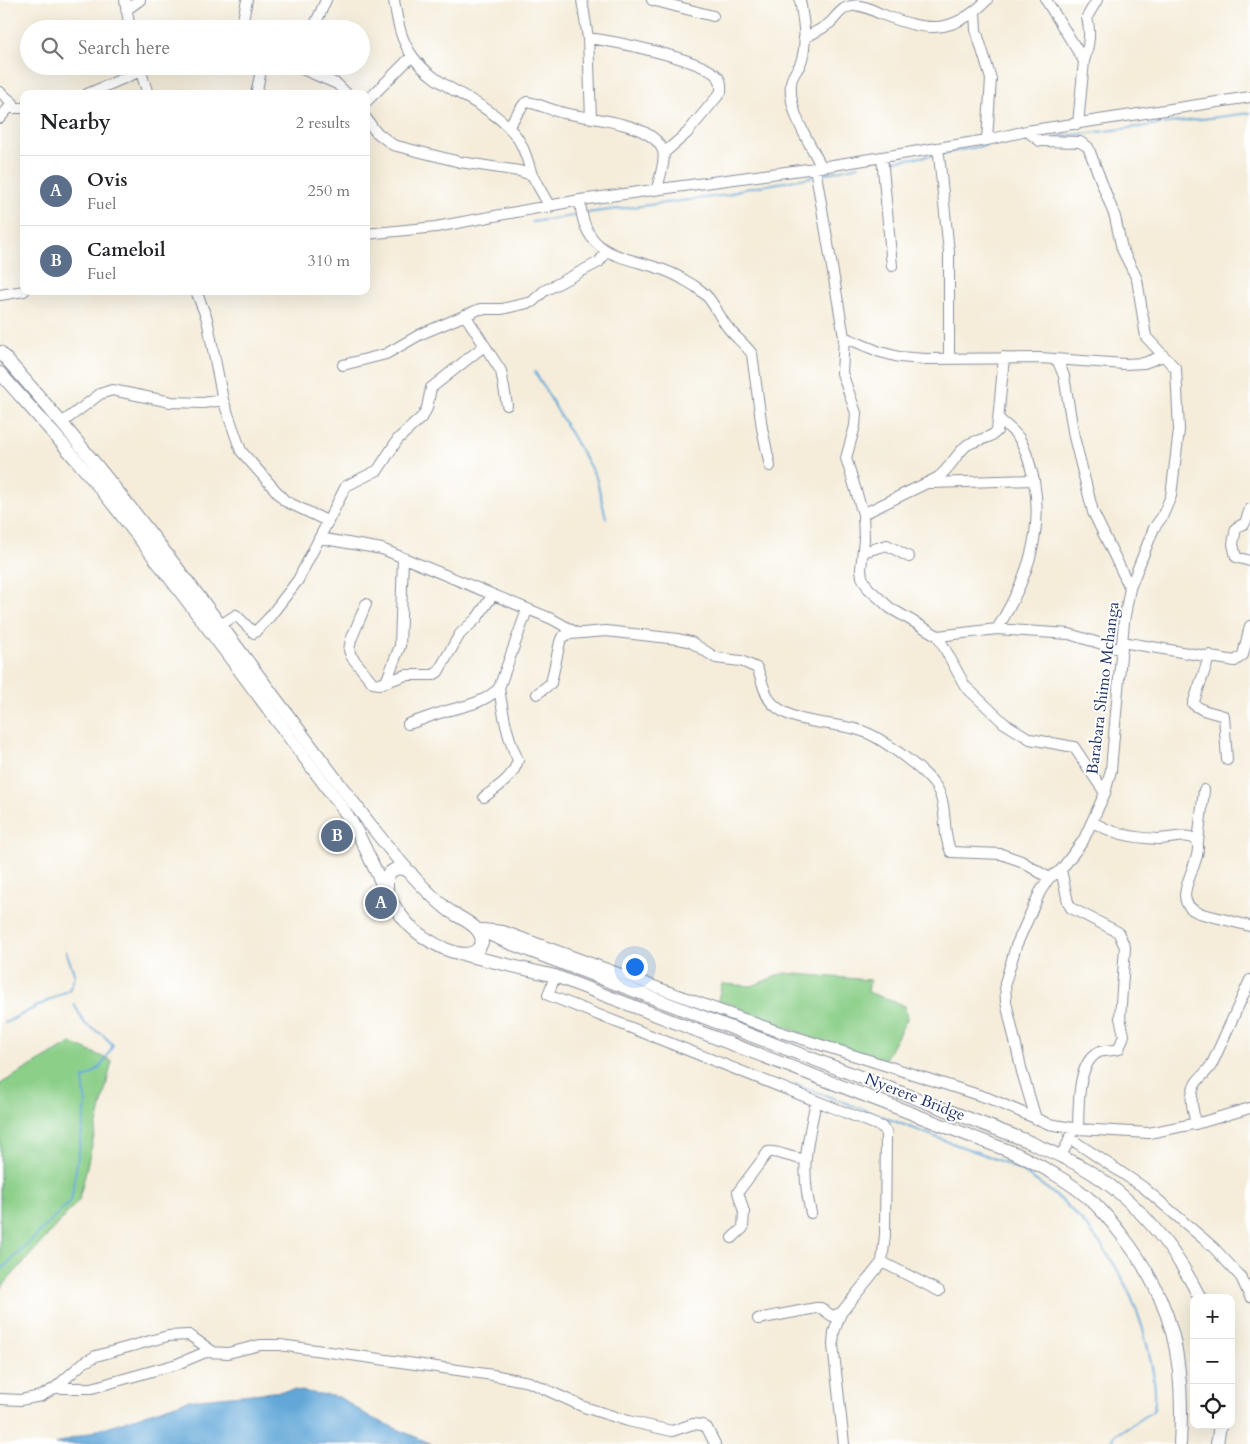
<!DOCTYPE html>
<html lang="en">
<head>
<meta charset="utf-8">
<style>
	:root { --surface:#fff; --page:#f2f2f2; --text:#202124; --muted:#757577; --line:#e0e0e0; --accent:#7c3aed }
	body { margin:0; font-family:Cardo,serif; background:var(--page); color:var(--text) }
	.controls { position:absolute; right:15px; bottom:15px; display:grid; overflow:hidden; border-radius:10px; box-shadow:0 5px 20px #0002 }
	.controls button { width:45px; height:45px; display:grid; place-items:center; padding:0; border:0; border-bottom:1px solid var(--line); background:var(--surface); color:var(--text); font:25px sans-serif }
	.you { position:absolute; left:634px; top:966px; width:18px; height:18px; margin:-12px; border:4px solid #fff; border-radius:50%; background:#1a73e8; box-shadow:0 0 0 8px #1a73e833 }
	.badge { display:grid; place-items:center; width:32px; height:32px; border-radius:50%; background:var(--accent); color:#fff; font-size:16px; font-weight:700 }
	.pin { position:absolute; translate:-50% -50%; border:2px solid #fff; box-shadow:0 1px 5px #0006 }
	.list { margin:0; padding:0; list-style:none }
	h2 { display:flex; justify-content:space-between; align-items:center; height:65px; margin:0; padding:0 20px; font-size:21px }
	h2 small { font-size:16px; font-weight:400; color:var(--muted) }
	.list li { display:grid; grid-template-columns:32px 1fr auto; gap:15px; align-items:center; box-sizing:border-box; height:70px; padding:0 20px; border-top:1px solid var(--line) }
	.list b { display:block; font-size:19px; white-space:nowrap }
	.list p { margin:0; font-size:16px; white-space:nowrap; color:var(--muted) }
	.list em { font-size:16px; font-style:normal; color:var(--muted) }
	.icon { flex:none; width:28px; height:28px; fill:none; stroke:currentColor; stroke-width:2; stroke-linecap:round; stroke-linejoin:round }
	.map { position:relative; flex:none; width:1250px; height:1444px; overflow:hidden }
	.search { position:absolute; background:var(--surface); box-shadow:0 5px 20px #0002; left:20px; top:20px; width:350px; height:55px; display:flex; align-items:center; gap:12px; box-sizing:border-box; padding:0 18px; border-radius:28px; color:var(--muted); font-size:19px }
	.panel { position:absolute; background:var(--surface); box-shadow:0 5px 20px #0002; left:20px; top:90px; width:350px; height:205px; border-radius:10px }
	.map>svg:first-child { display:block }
	.green { fill:#8bcf88; stroke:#537f73 }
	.water { fill:#62a7d8; stroke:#3e6b9b }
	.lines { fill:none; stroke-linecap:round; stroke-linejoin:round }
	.stream { stroke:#62a7d8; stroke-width:2 }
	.minor-casing { stroke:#888e9c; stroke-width:12 }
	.major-casing { stroke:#888e9c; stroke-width:14 }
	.minor { stroke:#fff; stroke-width:10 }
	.major { stroke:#fff; stroke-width:12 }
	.labels { text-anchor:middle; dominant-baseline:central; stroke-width:4; stroke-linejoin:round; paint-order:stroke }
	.street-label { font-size:16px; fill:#1b2f5e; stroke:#fff }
</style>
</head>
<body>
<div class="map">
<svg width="1250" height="1444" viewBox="0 0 1250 1444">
	<rect width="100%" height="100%" fill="#fff"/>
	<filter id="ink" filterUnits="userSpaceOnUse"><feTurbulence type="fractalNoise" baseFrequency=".02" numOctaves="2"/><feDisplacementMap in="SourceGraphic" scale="10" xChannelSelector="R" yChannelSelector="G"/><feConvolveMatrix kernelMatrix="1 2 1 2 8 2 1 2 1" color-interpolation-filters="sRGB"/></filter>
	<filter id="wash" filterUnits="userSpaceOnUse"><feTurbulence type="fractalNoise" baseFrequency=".0096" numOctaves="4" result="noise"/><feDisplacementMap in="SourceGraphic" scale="20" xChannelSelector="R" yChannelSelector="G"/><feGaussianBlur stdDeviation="1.12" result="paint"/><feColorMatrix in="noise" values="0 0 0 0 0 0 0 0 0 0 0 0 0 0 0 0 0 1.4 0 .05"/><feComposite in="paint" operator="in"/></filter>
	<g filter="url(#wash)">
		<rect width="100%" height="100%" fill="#f5edda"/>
		<path class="green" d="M 784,973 L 870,980 L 868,992 L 905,1006 L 907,1019 L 883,1063 L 873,1063 L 727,1003 L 717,1003 L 722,984 L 752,986 Z
			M 71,1043 L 112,1061 L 79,1200 L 0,1289 L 0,1084 Z"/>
		<path class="water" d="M 294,1390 L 339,1397 L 372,1418 L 432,1444 L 55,1444 L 188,1400 Z"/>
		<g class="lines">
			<path class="stream" d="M 1058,137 L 1250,113
				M 942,154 L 992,144 L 1031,140
				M 886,162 L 935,155
				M 819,175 L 859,166
				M 586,213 L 728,195 L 739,190 L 812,177
				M 532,222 L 579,215
				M 535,372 L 596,477 L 606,518
				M 5,1023 L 69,990 L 75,976 L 66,951
				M 795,1084 C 841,1101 887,1118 933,1136 C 960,1147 991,1155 1017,1169 C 1077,1202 1123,1263 1143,1329 C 1148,1348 1160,1392 1153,1411 L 1115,1435 L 1111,1444
				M 0,1271 L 71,1201 L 86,1105 L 83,1079 C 99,1072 106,1060 113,1045 L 103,1035 L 85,1024 L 74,1004"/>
		</g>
	</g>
	<g filter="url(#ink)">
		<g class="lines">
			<defs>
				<path id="minor" d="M 125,0 L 130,29
					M 394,0 C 397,19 400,38 411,54 C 434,89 484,99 511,130 C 523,142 527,159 532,175
					M 582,0 L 588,38 L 591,118
					M 652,0 L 713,16
					M 800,0 C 803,19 808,43 801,62 C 799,69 792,74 791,83 C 788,112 809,141 821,166
					M 1046,0 L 1084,61 L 1078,124
					M 126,10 L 140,0
					M 975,12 L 976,30 L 991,79 L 987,140
					M 241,29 L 247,0
					M 313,29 L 326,0
					M 588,38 C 613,41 703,59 718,77 C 722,82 721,86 721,92 L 687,133 L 664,153
					M 804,38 C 813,33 823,29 831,22 C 837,16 842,7 852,6 C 862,4 872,10 881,14 C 926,31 951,36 987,0
					M 1084,61 C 1089,44 1091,34 1087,17 L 1097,0
					M 139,66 L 148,94
					M 295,66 L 337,84 L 347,94
					M 0,92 L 13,103 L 0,118
					M 87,94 L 141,71
					M 256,94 L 262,66
					M 366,102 L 412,56
					M 10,108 L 24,108
					M 366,118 L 375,131 L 393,145 L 460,162 L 519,171 L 532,175 L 550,207
					M 508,127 L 524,104 L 527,102 C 540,104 552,111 564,113 C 589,119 653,122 663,151 C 666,160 659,179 657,189
					M 1027,131 L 1040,141 L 1080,142 L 1088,147 L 1115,217 L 1122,249 L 1137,279 L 1146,337 L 1176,369 L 1179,430 L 1171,496 L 1162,517 L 1154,528 L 1130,588 L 1124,621 L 1111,770 L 1105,793 L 1083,841 L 1061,870 L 1049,878 L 1040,892 L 1016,946 L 1005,983 L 1006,1002 L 1022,1072 L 1036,1119
					M 936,148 L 939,155 L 949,252 L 949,359
					M 882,157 L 892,266
					M 815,168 L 844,337 L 842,373 L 856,413 L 855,426 L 846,458 L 863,514 L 864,539 L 861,569 L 862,577 L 868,588 L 890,608 L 938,636 L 997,629 L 1069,634 L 1122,650
					M 580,200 C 584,270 642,252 686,281 C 694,285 705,293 710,300 C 717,309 721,320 729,329 C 736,338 745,344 752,354 L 762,428 L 770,466
					M 366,234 L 436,227 L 580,200 L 815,168 L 987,140 L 1027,131 L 1250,97
					M 196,291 L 207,319 L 223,400 L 241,451 L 285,501 L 327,521
					M 0,295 L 24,291
					M 465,315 L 501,371 L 507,405
					M 844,337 L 880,352 L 899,357 L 925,359 L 1040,358 L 1125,364 L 1144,363 L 1163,356
					M 1057,359 L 1064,376 L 1074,437 L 1093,512 L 1130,588
					M 343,365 L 386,354 L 421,334 L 480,309 L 502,309 L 532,302 L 544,291 L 599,262 L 606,252
					M 63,422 L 100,394 L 112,390 L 171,402 L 203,403 L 223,400
					M 930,483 L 1034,480
					M 1250,509 L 1245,523 L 1236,528 L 1233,544 L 1236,557 L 1250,561
					M 863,514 L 937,478 C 950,469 955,455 967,445 C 977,439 989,440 997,431 L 1004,357
					M 319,538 L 382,549 L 552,619 L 577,633
					M 863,552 L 887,545 L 909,557
					M 366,604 L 351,640 L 349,650 L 351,656 L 373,683 L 380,684 L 406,675 L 433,675 L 438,672 L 460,634 L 477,618 L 492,596
					M 222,624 L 236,615 L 254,633 L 268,619 L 298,580 L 346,486 L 378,470 L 398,439 L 423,416 L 427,408 L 431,388 L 484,346
					M 997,629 C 1025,583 1044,536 1034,481 C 1031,467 1027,451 1019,438 C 1014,431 1006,425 1000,420
					M 938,636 L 965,686 L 1004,723 L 1030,739 L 1074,747 L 1105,793
					M 1122,642 L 1235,661 L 1243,655 L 1250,626
					M 1210,655 L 1193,704 L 1203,710 L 1224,716 L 1227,760
					M 386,682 L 400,646 L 403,558
					M 537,694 L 551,683 L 560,642 L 562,637 L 570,634 L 606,631 L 678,639 L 691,642 L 716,658 L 741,661 L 757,668 C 762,679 764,695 772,703 C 794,726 834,721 862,731 C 881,737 923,769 935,785 C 949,804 941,832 951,852 L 1001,854 L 1021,861 L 1049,878
					M 408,724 C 421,720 433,715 446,711 C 466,706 484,703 499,688 L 527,610
					M 484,797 C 498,787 513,778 518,760 C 507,737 503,714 499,688
					M 1093,822 C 1112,834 1135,838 1158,839 C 1171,839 1186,833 1197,840 C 1205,863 1165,900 1199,913 L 1250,926
					M 1198,842 L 1204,790
					M 1061,870 L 1068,902 L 1071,908 L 1118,932 L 1125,947 L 1120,1018 L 1124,1035 L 1119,1049 C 1112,1051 1106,1050 1099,1052 C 1076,1063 1079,1108 1078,1129 L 1071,1133 L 1069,1141
					M 483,929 L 503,931 L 774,1030 L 988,1098 L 1049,1124 L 1078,1129 L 1149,1133 L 1203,1122 L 1250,1108
					M 555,976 L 548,995 L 882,1127 L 886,1132 L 885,1235 L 882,1262 L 841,1313 L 834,1332 L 833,1345 L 844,1444
					M 1196,1124 C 1193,1111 1188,1095 1196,1083 C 1201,1076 1207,1072 1212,1064 L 1250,980
					M 1060,1157 L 1069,1141 L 1074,1141 L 1143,1187 L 1213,1247 L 1241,1277 L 1250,1297
					M 811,1213 C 800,1168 807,1145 816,1101
					M 732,1238 L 743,1228 L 744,1212 L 738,1192 L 768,1152 C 775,1150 793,1159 805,1159
					M 882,1262 L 939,1291
					M 758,1319 L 816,1308 L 821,1308 L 832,1316 L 841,1313
					M 55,1388 L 92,1388 L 177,1364 L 206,1352 L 228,1353 L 260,1345 L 280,1345 L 493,1375 L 529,1382 L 584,1407 L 628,1421 L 672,1431 L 693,1424 L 702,1425 L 707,1428 L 715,1444
					M 0,1399 L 20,1400 L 41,1396 L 55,1388 L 83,1363 L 96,1356 L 168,1336 L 189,1335 L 212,1351"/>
				<path id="major" d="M 0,352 C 135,502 250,667 372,827 C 393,854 421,888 447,909 C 459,919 481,924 482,942 C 472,971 423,939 410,926 C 379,894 368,841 340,805 C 270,712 201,617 129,525 C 89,472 44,423 0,373
					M 387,890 L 387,876 C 394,867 402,866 411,873
					M 477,929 L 512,944 L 1025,1140 C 1044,1149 1065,1157 1084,1168 C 1135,1198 1174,1246 1200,1298
					M 465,955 L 555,976 L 1017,1154 C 1045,1168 1071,1182 1094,1203 C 1104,1212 1113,1224 1121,1234 C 1174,1301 1185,1361 1180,1444
					M 1217,1444 L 1220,1425"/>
			</defs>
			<use href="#minor" class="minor-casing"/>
			<use href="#major" class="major-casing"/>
			<use href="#minor" class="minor"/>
			<use href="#major" class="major"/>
		</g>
	</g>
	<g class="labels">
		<g class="street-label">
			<text transform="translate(1103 688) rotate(-83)">Barabara Shimo Mchanga</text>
			<text transform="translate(915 1097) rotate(21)">Nyerere Bridge</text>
		</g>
	</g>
</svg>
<div class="controls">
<button>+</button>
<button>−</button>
<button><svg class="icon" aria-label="locate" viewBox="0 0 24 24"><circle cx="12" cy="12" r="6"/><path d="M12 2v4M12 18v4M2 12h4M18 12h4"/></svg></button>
</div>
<div class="you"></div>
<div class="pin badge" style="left:381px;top:903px;background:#5c6f8a">A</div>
<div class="pin badge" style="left:337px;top:836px;background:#5c6f8a">B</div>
<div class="search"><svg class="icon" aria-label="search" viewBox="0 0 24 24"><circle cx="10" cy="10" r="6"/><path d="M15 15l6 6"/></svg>Search here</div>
<section class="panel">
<h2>Nearby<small>2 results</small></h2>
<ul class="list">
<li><span class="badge" style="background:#5c6f8a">A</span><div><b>Ovis</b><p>Fuel</p></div><em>250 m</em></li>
<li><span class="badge" style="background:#5c6f8a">B</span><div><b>Cameloil</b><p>Fuel</p></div><em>310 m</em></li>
</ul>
</section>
</div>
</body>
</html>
